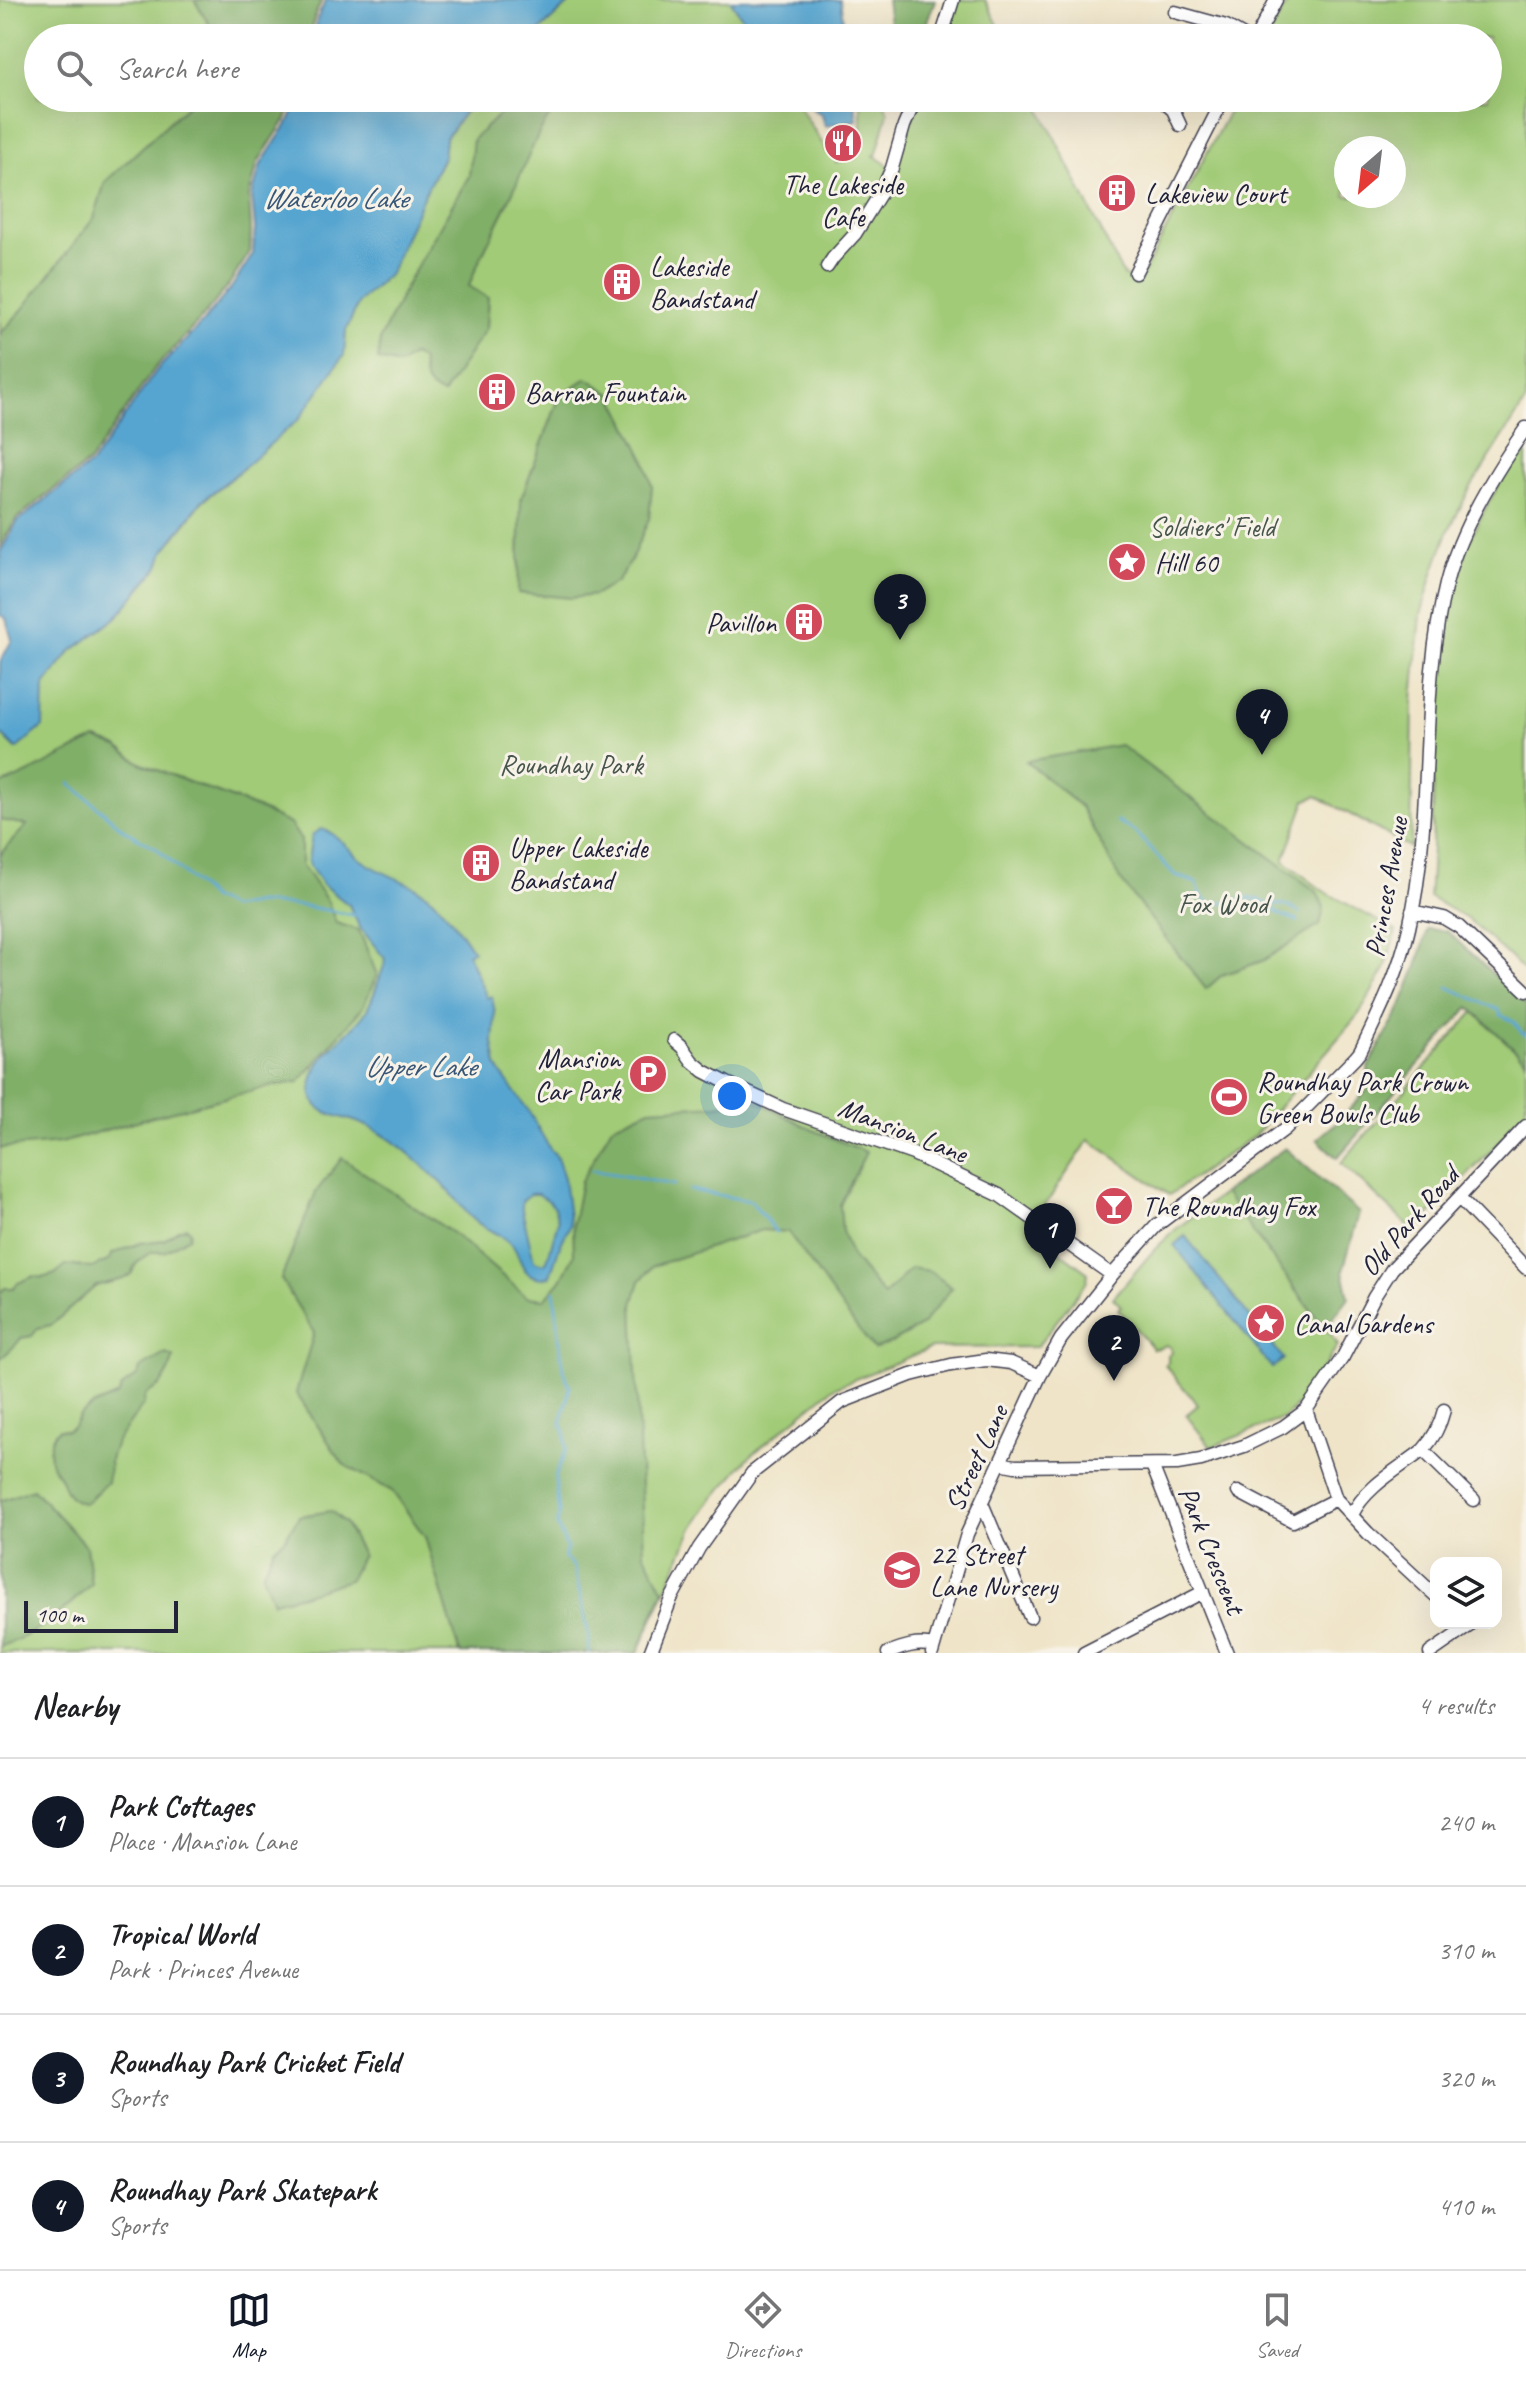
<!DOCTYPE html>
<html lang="en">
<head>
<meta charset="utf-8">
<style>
	:root { --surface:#fff; --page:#f6f6f6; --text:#202124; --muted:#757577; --line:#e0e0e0; --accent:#111827 }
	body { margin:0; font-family:Caveat,sans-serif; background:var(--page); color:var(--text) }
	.controls { position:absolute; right:24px; bottom:24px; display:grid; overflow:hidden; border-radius:16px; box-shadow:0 8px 32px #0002 }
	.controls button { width:72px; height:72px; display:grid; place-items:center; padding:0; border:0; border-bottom:2px solid var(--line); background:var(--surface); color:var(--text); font:40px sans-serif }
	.compass { position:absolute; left:1334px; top:136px; width:72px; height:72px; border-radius:50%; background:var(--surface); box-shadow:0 8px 32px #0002; rotate:208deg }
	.scale { position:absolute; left:24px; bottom:20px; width:154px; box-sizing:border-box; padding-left:8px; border:4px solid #22223b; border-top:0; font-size:22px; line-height:28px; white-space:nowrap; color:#22223b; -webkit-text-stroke:6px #f7f3e8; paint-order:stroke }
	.you { position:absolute; left:732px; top:1096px; width:28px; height:28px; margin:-20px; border:6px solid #fff; border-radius:50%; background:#1a73e8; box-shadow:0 0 0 12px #1a73e833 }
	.badge { display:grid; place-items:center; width:52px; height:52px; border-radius:50%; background:var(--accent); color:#fff; font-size:26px; font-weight:700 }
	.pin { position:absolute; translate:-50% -66px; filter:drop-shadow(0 2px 4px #0008) }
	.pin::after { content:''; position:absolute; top:42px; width:28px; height:24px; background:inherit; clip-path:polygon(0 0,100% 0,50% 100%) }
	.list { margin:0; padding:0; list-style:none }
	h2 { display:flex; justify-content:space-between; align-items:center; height:104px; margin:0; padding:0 32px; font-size:34px }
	h2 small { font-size:26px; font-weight:400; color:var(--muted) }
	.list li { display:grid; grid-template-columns:52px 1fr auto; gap:24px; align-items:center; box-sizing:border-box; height:128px; padding:0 32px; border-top:2px solid var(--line) }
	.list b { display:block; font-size:30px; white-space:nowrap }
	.list p { margin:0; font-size:26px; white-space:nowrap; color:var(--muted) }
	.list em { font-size:26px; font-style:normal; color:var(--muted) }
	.icon { flex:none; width:44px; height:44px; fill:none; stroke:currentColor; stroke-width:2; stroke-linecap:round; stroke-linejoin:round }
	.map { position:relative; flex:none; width:1526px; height:1653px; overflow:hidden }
	.search { position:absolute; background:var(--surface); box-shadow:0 8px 32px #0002; left:24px; right:24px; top:24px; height:88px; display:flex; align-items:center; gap:20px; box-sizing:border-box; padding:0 28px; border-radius:44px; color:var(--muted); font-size:30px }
	.sheet { height:616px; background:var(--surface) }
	nav { display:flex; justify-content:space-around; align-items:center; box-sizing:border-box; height:112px; border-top:2px solid var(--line); background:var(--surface); font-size:22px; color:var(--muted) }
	nav a { display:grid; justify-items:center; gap:4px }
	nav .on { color:var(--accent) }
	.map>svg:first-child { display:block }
	.green { fill:#a1cb77; stroke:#627659; stroke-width:2; fill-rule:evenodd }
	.forest { fill:#80af68; stroke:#516852; stroke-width:2 }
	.water { fill:#56a5d0; stroke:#3c6486; stroke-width:2; fill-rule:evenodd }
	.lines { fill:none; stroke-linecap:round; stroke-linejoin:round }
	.stream { stroke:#56a5d0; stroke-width:3 }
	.minor-casing { stroke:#413f50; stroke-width:15 }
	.minor { stroke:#fff; stroke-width:12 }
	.labels { text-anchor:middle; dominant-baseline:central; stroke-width:6; stroke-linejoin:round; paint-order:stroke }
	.poi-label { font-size:28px; fill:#22223b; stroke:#f7f3e8; text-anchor:start }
	.park-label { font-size:28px; fill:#48554d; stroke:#f7f3e8 }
	.street-label { font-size:28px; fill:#22223b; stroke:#f7f3e8 }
	.water-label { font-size:30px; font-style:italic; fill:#375677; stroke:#f7f3e8 }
</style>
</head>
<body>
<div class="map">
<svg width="1526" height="1653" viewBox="0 0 1526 1653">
	<rect width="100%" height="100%" fill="#f7f3e8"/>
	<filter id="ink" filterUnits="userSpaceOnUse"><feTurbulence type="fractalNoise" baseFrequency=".0125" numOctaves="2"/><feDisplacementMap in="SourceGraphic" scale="16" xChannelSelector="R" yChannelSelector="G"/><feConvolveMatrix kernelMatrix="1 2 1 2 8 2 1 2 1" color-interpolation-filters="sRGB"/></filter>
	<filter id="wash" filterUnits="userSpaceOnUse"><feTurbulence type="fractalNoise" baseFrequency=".006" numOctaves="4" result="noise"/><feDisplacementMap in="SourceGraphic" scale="32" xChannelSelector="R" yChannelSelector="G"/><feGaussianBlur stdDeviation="1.8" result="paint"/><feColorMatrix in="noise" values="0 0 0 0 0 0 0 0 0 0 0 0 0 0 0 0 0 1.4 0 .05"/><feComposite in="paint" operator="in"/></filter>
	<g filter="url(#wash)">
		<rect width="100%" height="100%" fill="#efe4c8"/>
		<path class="green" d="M 0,0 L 211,0 L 224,38 L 38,38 L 38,98 L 200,98 L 0,360 Z
			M 573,0 L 730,0 L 756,38 L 532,38 Z
			M 952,0 L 985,0 L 1005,38 L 935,38 Z
			M 1289,0 L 1526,0 L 1526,401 L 1469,490 L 1448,532 L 1433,573 L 1421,615 L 1413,700 L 1411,848 L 1317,796 L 1306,800 L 1284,861 L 1322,890 L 1396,931 L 1385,969 L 1359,1014 L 1254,1136 L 1169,1195 L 1089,1140 L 1029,1229 L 1088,1273 L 1087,1281 L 1037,1347 L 931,1348 L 833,1388 L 748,1458 L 708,1505 L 693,1528 L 638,1653 L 0,1653 L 0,733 L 16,748 L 42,727 L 44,686 L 70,652 L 116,618 L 159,566 L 164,551 L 203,501 L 241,470 L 344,355 L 346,330 L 359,302 L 390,273 L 422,199 L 443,157 L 445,139 L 475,98 L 794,98 L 829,154 L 834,153 L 836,162 L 856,158 L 855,149 L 861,148 L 861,98 L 883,98 L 888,113 L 876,156 L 873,155 L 892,168 L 914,98 L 1035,98 L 1123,275 L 1138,283 L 1236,98 L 1488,98 L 1488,38 L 1268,38 ZM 1346,148 L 1394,148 L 1394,196 L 1346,196 Z
			M 1526,440 L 1526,972 L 1469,920 L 1429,897 C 1439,790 1425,679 1456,575 C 1471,528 1500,482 1526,440 Z
			M 1474,1012 L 1526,1060 L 1526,1114 L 1414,1231 L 1341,1163 Z
			M 1224,1193 L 1338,1345 L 1305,1397 L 1284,1418 L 1211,1447 L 1186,1415 L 1198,1405 L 1165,1365 L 1168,1362 L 1168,1356 L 1172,1353 L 1170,1347 L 1165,1345 L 1160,1348 L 1153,1349 L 1118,1309 L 1121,1306 L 1113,1298 L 1153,1251 L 1176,1229 Z"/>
		<path class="forest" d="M 194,0 L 322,0 L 314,18 L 311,38 L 218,38 Z
			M 887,0 L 935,0 L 921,38 L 892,38 Z
			M 195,98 L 295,98 L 286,119 L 258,162 L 249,196 L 251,229 L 250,252 L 228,286 L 201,319 L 155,368 L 90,461 L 16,519 L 0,547 L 0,334 L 22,310 L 94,218 L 105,182 Z
			M 517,98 L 564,98 C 538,125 527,162 511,196 C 497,228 481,252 469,286 L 488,298 L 486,328 L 443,395 C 425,387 423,380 422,361 L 414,355 L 399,365 L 378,360 L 380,339 L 409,280 L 469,176 L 473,139 Z
			M 587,378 L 612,394 L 644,458 L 652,486 L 649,519 L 631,560 L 618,581 L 595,595 L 571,598 L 518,593 L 521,499 L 560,396 Z
			M 96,739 L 118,747 L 142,764 L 257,808 L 290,824 L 301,840 L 301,864 L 328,902 L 336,923 L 359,930 L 377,975 L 363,1007 L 299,1082 L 271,1086 L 154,1116 L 61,1143 L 0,1148 L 0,857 L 2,852 L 27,825 L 0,820 L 0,785 C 34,773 63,753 96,739 Z
			M 1120,745 L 1317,892 L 1324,907 L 1320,925 L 1262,961 L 1222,975 L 1206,989 L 1121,881 L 1081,807 L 1026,761 Z
			M 1428,929 L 1447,931 L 1526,1005 L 1526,1060 L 1469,1007 L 1337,1158 L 1317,1139 L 1341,1119 L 1368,1089 L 1368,1067 L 1398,1013 L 1417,966 Z
			M 753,1099 L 813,1130 L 866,1152 L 840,1205 L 842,1231 L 852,1257 L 884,1296 L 911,1268 L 930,1271 L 952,1288 L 921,1326 L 892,1342 L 874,1349 L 854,1324 L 788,1232 L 762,1230 L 653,1266 L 640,1281 L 633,1305 L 644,1553 L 664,1590 L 638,1653 L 460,1653 L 425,1537 L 392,1491 L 343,1464 L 296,1393 L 314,1333 L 281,1279 L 316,1192 L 342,1158 L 454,1234 L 527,1297 L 545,1299 L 561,1280 L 574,1255 L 573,1223 L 581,1181 L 612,1126 L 650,1109 L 717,1105 Z
			M 1285,1148 L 1359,1213 L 1343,1271 L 1349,1297 L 1325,1329 L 1224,1193 Z
			M 187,1227 L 190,1231 L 189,1237 L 164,1252 L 151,1252 L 136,1264 L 131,1274 L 123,1279 L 96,1286 L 51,1325 L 38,1328 L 32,1336 L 21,1338 C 17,1345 7,1353 0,1359 L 0,1293 L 5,1288 L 13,1288 L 18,1283 L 34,1276 L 42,1278 L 55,1274 L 66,1265 L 92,1268 L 110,1260 L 112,1254 L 140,1243 L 164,1240 L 178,1230 Z
			M 165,1354 L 174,1357 C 171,1365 166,1380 159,1386 C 152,1393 144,1390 144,1404 L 116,1442 L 111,1456 L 107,1482 L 86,1503 C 70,1503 65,1490 60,1477 C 57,1472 54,1471 52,1466 C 47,1454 49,1437 59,1429 L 68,1430 L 74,1426 L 80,1415 L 92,1406 L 118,1395 L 122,1387 L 138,1375 L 140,1368 Z
			M 33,1489 L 86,1546 L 91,1584 C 66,1610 35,1637 0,1646 L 0,1501 Z
			M 331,1511 L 345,1523 L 362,1555 L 349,1580 L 302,1595 L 273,1602 L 262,1574 L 274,1548 L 285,1538 L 299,1516 Z"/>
		<path class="water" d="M 326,0 L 573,0 L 532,38 L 315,38 L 317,19 Z
			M 730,0 L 840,0 L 846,38 L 756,38 Z
			M 299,98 L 475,98 L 445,139 L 443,157 L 422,199 L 390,273 L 359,302 L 346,330 L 344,355 L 299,419 L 241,470 L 202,501 L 164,551 L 159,566 L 116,618 L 70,652 L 44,686 L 43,727 L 16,749 L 0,733 L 0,662 L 12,640 L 6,619 L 0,615 L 0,552 L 18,521 L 92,463 L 157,370 L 203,322 L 231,288 L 253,254 L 255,228 L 252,196 L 261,164 L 289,121 Z
			M 804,98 L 854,98 L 857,120 L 825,126 L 822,114 L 814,110 L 810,102 L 805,101 Z
			M 321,829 C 336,832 348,849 360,859 C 377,871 397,878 415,887 C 441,901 458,928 473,951 L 468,954 L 487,998 L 492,996 L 495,1013 L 493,1042 L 497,1065 L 503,1076 L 528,1110 L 550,1149 L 556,1155 L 564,1178 L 570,1225 L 559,1248 L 550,1276 C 543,1279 534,1278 528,1273 C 520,1266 519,1254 513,1246 C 503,1235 489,1231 478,1223 C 464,1213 457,1198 445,1187 C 420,1163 390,1133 357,1122 C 342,1116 316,1116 312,1095 C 306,1060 345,1039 363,1016 C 372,1004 378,981 384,966 L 385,959 L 359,926 L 349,905 L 323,885 L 311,868 L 308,860 L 312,835 ZM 530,1194 L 538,1194 L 549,1201 L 554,1207 L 558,1221 L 547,1261 L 544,1264 L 534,1261 L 522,1210 L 522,1201 Z
			M 1185,1236 L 1284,1359 L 1272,1368 L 1174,1245 Z"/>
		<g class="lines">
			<path class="stream" d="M 70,783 L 124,830 L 156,848 L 212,899 L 231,908 L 259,903 L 303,906 L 354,915
				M 1117,821 L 1135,832 L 1175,875 L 1197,883 C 1206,922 1235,892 1259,900 C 1268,903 1273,910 1280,914 C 1285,917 1292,919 1298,921
				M 1270,904 L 1286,905 L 1300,913
				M 1448,987 L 1499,1010 L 1501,1015 L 1514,1022 L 1521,1032 L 1526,1035
				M 592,1170 L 674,1185
				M 690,1190 L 751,1201 L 776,1232
				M 554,1291 L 563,1370 L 570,1387 L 561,1424 L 565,1432 L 566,1449 L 555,1478 L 559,1514 L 557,1525 L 567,1548 L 564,1557 L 574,1567 L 589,1636 L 589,1653"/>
		</g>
	</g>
	<g filter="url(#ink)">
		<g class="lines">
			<defs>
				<path id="minor" d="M 1175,12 L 1226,26 L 1247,38
					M 941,38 L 953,0
					M 1256,38 L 1276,0
					M 1159,98 L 1173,110 L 1180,125
					M 827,267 L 833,258 L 855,234 L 880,194 L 892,168 L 904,126 L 916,98
					M 1135,273 L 1224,98
					M 1412,911 L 1444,918 L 1459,927 L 1526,991
					M 674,1040 L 682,1047 L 692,1061 L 704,1071 L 727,1083 L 783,1109 L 913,1154 L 999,1195 L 1112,1275
					M 1459,1198 L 1526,1268
					M 1306,1410 L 1336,1499 L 1368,1533 L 1436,1596
					M 1423,1450 C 1434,1438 1440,1426 1444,1410
					M 1000,1463 L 1015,1466 L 1177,1464 L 1201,1460 L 1244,1446 L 1283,1427 L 1306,1410 L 1343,1357 L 1374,1297 L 1392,1269 L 1526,1126
					M 1152,1465 L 1227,1653
					M 1238,1492 L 1293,1521 L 1336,1499
					M 982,1503 L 1030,1617
					M 1352,1515 C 1365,1487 1399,1469 1423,1450 L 1474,1500
					M 650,1653 L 671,1599 L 699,1548 L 752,1473 L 842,1402 L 911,1375 L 951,1365 L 986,1360 L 1011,1363 L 1040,1376
					M 888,1653 C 903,1647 917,1642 933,1646
					M 932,1653 L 967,1534 L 1040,1376 L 1061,1339 L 1112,1275 L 1157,1225 L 1285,1129 L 1355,1058 L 1360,1052 C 1380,1011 1399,973 1409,928 C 1435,815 1418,696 1446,584 C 1459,532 1495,472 1526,428
					M 1084,1653 L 1203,1592
					M 1430,1653 L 1469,1626 L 1465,1623"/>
			</defs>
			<use href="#minor" class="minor-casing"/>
			<use href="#minor" class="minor"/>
		</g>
	</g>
	<defs>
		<symbol id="restaurant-disc" viewBox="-11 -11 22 22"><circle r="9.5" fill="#d1495b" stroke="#f7f3e8"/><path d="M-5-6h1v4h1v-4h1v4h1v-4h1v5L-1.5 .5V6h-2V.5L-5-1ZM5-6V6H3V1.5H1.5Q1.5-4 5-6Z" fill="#fff"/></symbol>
		<symbol id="building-disc" viewBox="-11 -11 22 22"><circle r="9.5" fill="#d1495b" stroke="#f7f3e8"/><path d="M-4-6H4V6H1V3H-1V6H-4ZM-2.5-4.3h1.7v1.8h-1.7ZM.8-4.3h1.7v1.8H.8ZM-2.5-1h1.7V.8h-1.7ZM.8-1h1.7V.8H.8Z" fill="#fff"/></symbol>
		<symbol id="sight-disc" viewBox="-11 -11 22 22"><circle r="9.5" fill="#d1495b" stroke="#f7f3e8"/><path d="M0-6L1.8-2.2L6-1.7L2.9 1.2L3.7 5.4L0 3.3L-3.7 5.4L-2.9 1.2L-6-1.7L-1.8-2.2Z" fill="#fff"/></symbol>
		<symbol id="parking-disc" viewBox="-11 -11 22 22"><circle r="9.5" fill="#d1495b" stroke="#f7f3e8"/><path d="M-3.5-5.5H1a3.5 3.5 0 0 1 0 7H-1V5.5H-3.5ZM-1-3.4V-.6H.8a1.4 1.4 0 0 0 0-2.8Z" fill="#fff"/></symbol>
		<symbol id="stadium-disc" viewBox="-11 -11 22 22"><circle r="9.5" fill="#d1495b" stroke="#f7f3e8"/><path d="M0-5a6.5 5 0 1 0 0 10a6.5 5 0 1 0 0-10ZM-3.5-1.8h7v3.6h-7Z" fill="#fff"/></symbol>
		<symbol id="bar-disc" viewBox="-11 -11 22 22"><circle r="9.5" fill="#d1495b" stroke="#f7f3e8"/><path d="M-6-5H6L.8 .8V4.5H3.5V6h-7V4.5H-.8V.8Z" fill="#fff"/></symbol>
		<symbol id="school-disc" viewBox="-11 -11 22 22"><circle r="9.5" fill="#d1495b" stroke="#f7f3e8"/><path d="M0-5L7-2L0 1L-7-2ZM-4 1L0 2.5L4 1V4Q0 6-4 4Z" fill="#fff"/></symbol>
	</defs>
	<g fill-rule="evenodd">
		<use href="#restaurant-disc" x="821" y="121" width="44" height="44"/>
		<use href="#building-disc" x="1095" y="171" width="44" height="44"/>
		<use href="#building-disc" x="600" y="260" width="44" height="44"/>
		<use href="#building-disc" x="475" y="370" width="44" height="44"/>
		<use href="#sight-disc" x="1105" y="540" width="44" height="44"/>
		<use href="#building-disc" x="782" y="600" width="44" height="44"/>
		<use href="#building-disc" x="459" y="841" width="44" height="44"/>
		<use href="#parking-disc" x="626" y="1052" width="44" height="44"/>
		<use href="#stadium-disc" x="1207" y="1075" width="44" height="44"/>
		<use href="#bar-disc" x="1092" y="1184" width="44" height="44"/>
		<use href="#sight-disc" x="1244" y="1301" width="44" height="44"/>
		<use href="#school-disc" x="880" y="1548" width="44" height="44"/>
	</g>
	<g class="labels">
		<g class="poi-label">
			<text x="843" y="184" text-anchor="middle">The Lakeside<tspan x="843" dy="32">Cafe</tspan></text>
			<text x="1145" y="193">Lakeview Court</text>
			<text x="650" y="266">Lakeside<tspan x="650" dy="32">Bandstand</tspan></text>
			<text x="525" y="392">Barran Fountain</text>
			<text x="1155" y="562">Hill 60</text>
			<text x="776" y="622" text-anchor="end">Pavillon</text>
			<text x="509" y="847">Upper Lakeside<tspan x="509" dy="32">Bandstand</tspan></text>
			<text x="620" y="1058" text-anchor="end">Mansion<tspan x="620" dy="32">Car Park</tspan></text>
			<text x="1257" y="1081">Roundhay Park Crown<tspan x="1257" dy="32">Green Bowls Club</tspan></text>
			<text x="1142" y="1206">The Roundhay Fox</text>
			<text x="1294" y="1323">Canal Gardens</text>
			<text x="930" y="1554">22 Street<tspan x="930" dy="32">Lane Nursery</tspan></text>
		</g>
		<g class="park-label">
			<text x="1212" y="526">Soldiers' Field</text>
			<text x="571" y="764">Roundhay Park</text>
			<text x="1223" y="903">Fox Wood</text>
		</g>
		<g class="street-label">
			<text transform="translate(1386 887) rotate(-80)">Princes Avenue</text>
			<text transform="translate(903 1130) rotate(21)">Mansion Lane</text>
			<text transform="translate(1409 1221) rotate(-49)">Old Park Road</text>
			<text transform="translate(976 1458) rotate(-65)">Street Lane</text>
			<text transform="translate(1212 1550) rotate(68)">Park Crescent</text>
		</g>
		<g class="water-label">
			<text x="335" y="198">Waterloo Lake</text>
			<text x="420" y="1066">Upper Lake</text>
		</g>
	</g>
</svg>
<div class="controls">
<button><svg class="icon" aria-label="layers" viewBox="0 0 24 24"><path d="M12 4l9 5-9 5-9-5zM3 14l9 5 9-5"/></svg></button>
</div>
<svg class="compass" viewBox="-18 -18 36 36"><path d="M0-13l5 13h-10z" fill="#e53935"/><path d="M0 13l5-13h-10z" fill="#757577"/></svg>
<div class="scale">100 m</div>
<div class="you"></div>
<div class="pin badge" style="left:1050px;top:1269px">1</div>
<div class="pin badge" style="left:1114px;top:1381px">2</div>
<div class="pin badge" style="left:900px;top:640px">3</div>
<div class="pin badge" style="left:1262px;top:755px">4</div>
<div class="search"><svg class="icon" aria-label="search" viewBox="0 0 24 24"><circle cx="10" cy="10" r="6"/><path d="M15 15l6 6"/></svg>Search here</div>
</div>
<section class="sheet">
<h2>Nearby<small>4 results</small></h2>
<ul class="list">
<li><span class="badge">1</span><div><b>Park Cottages</b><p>Place · Mansion Lane</p></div><em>240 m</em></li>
<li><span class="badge">2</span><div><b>Tropical World</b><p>Park · Princes Avenue</p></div><em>310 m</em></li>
<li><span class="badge">3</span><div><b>Roundhay Park Cricket Field</b><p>Sports</p></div><em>320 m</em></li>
<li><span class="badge">4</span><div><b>Roundhay Park Skatepark</b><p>Sports</p></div><em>410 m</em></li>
</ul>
</section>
<nav>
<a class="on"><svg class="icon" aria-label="map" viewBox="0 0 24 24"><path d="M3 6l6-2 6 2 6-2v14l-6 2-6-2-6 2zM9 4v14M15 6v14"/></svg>Map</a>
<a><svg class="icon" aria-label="directions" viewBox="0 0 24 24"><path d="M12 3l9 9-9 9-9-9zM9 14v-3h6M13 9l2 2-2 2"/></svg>Directions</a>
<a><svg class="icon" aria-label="saved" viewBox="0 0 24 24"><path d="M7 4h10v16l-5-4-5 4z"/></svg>Saved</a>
</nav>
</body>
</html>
